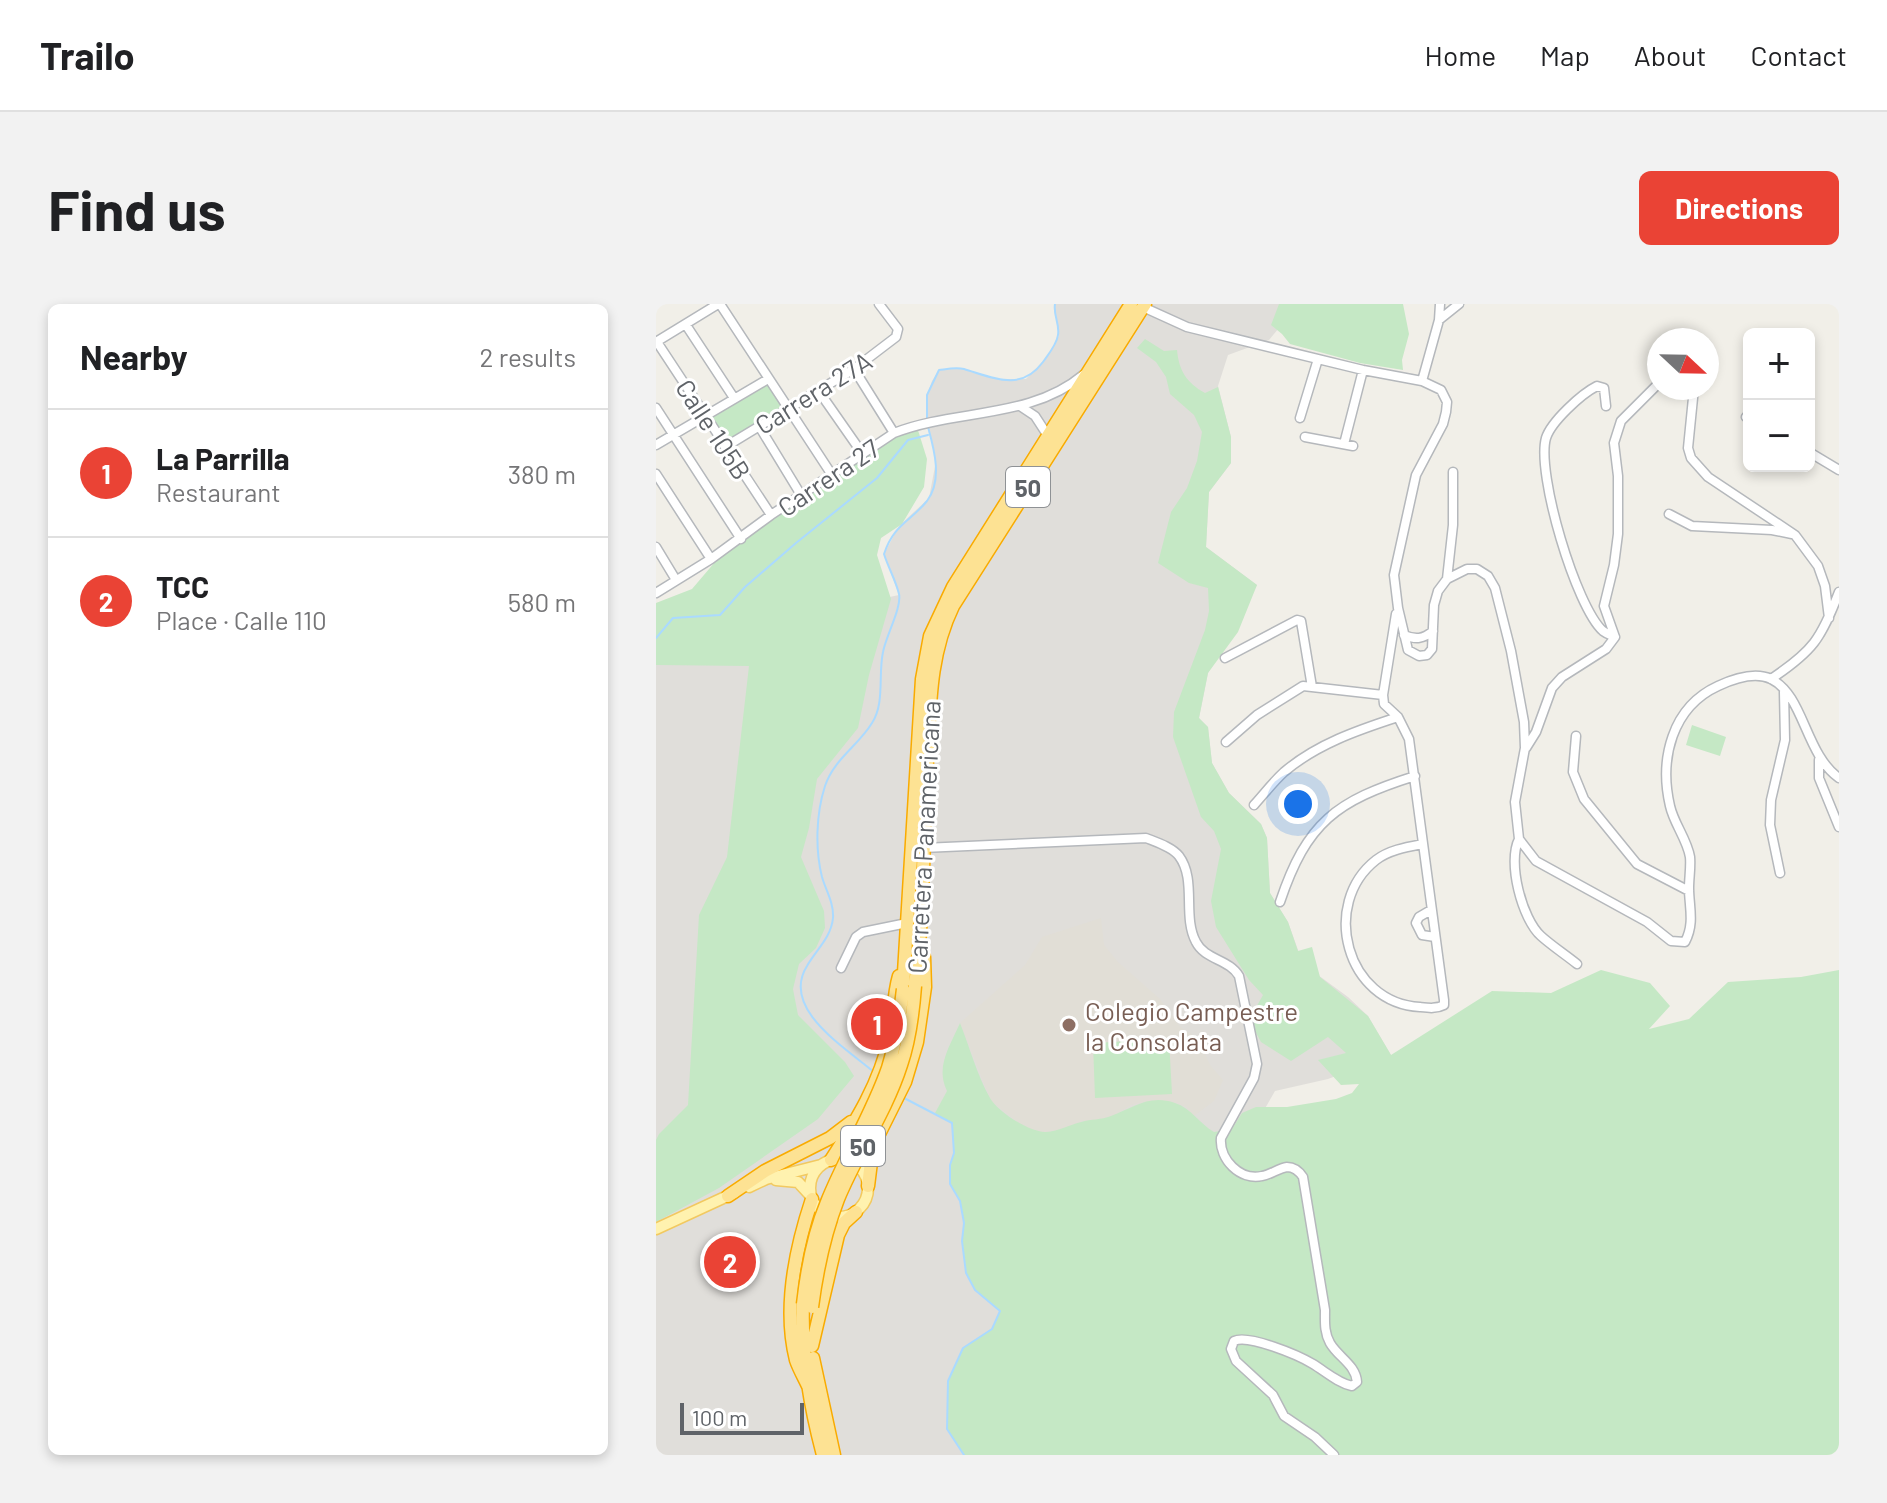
<!DOCTYPE html>
<html lang="en">
<head>
<meta charset="utf-8">
<style>
	:root { --surface:#fff; --page:#f2f2f2; --text:#202124; --muted:#757577; --line:#e0e0e0; --accent:#ea4335 }
	body { margin:0; font-family:Barlow,sans-serif; background:var(--page); color:var(--text) }
	.controls { position:absolute; right:24px; top:24px; display:grid; overflow:hidden; border-radius:12px; box-shadow:0 4px 12px #0003 }
	.controls button { width:72px; height:72px; display:grid; place-items:center; padding:0; border:0; border-bottom:2px solid var(--line); background:var(--surface); color:var(--text); font:40px sans-serif }
	.compass { position:absolute; left:991px; top:24px; width:72px; height:72px; border-radius:50%; background:var(--surface); box-shadow:0 4px 12px #0003; rotate:112deg }
	.scale { position:absolute; left:24px; bottom:20px; width:124px; box-sizing:border-box; padding-left:8px; border:4px solid #5f6368; border-top:0; font-size:22px; line-height:28px; white-space:nowrap; color:#5f6368; -webkit-text-stroke:6px #fff; paint-order:stroke }
	.you { position:absolute; left:642px; top:500px; width:28px; height:28px; margin:-20px; border:6px solid #fff; border-radius:50%; background:#1a73e8; box-shadow:0 0 0 12px #1a73e833 }
	.badge { display:grid; place-items:center; width:52px; height:52px; border-radius:50%; background:var(--accent); color:#fff; font-size:26px; font-weight:700 }
	.pin { position:absolute; translate:-50% -50%; border:4px solid #fff; box-shadow:0 2px 8px #0006 }
	.list { margin:0; padding:0; list-style:none }
	h2 { display:flex; justify-content:space-between; align-items:center; height:104px; margin:0; padding:0 32px; font-size:34px }
	h2 small { font-size:26px; font-weight:400; color:var(--muted) }
	.list li { display:grid; grid-template-columns:52px 1fr auto; gap:24px; align-items:center; box-sizing:border-box; height:128px; padding:0 32px; border-top:2px solid var(--line) }
	.list b { display:block; font-size:30px; white-space:nowrap }
	.list p { margin:0; font-size:26px; white-space:nowrap; color:var(--muted) }
	.list em { font-size:26px; font-style:normal; color:var(--muted) }
	.map { position:relative; flex:none; width:1183px; height:1151px; overflow:hidden; border-radius:12px }
	header { display:flex; align-items:center; gap:48px; box-sizing:border-box; height:112px; padding:0 40px; background:var(--surface); border-bottom:2px solid var(--line) }
	header strong { font-size:38px }
	nav { display:flex; gap:44px; margin-inline-start:auto; font-size:28px }
	.intro { display:flex; align-items:center; justify-content:space-between; box-sizing:border-box; height:192px; padding:0 48px }
	h1 { margin:0; font-size:56px }
	.button { padding:20px 36px; border-radius:12px; background:var(--accent); color:#fff; font-size:28px; font-weight:700 }
	main { display:flex; gap:48px; padding:0 48px }
	aside { flex:1; background:var(--surface); border-radius:12px; box-shadow:0 4px 12px #0003 }
	.map>svg:first-child { display:block }
	.industrial { fill:#e0deda }
	.education { fill:#e1ded6 }
	.green { fill:#c5e8c5 }
	.lines { fill:none; stroke-linecap:round; stroke-linejoin:round }
	.stream { stroke:#aadaff; stroke-width:2 }
	.minor-casing { stroke:#b5b8bc; stroke-width:11 }
	.major-casing { stroke:#f2c960; stroke-width:13 }
	.highway-casing { stroke:#f9ab00; stroke-width:15 }
	.minor { stroke:#fff; stroke-width:8 }
	.major { stroke:#fff2af; stroke-width:10 }
	.highway { stroke:#fde293; stroke-width:12 }
	.highway-bridge-casing { stroke:#f9ab00; stroke-width:15; stroke-linecap:butt }
	.highway-bridge { stroke:#fde293; stroke-width:12 }
	.education-dot { fill:#8d6e63; stroke:#fff; stroke-width:3 }
	.labels { text-anchor:middle; dominant-baseline:central; stroke-width:6; stroke-linejoin:round; paint-order:stroke }
	.shield { fill:#fff; stroke:#8f9295; stroke-width:2 }
	.shield-label { font-size:24px; font-weight:bold; fill:#5f6368 }
	.street-label { font-size:26px; fill:#5f6368; stroke:#fff }
	.education-label { font-size:26px; fill:#785e54; stroke:#fff; text-anchor:start }
</style>
</head>
<body>
<header>
<strong>Trailo</strong>
<nav><a>Home</a><a>Map</a><a>About</a><a>Contact</a></nav>
</header>
<div class="intro"><h1>Find us</h1><a class="button">Directions</a></div>
<main>
<aside>
<h2>Nearby<small>2 results</small></h2>
<ul class="list">
<li><span class="badge">1</span><div><b>La Parrilla</b><p>Restaurant</p></div><em>380 m</em></li>
<li><span class="badge">2</span><div><b>TCC</b><p>Place · Calle 110</p></div><em>580 m</em></li>
</ul>
</aside>
<div class="map">
<svg width="1183" height="1151" viewBox="0 0 1183 1151">
	<rect width="100%" height="100%" fill="#f1efe8"/>
	<path class="industrial" d="M 399,0 L 643,0 L 613,36 L 572,51 L 562,82 L 575,133 L 575,159 L 553,188 L 550,243 L 601,281 L 552,369 L 543,414 L 552,423 L 556,459 L 573,489 L 605,520 L 611,534 L 614,589 L 632,618 L 647,660 L 692,693 L 712,712 L 735,751 L 672,775 L 619,787 L 583,850 L 296,819 L 298,849 L 294,861 L 294,880 L 304,897 L 308,919 L 306,937 L 319,986 L 344,1007 L 336,1025 L 307,1044 L 292,1077 L 291,1125 L 308,1151 L 0,1151 L 0,342 L 243,291 L 228,250 L 243,222 L 273,194 L 280,157 L 270,112 L 271,91 L 276,77 L 283,66 L 305,64 L 340,75 L 370,75 L 390,54 L 400,38 L 403,31 L 398,4 Z"/>
	<path class="education" d="M 445,614 L 448,641 L 462,658 L 504,695 L 524,723 L 543,735 L 554,761 L 567,776 L 558,797 L 538,812 L 530,803 L 517,798 L 489,798 L 475,801 L 459,811 L 440,817 L 426,817 L 415,823 L 387,829 L 369,824 L 335,797 L 304,719 L 369,661 L 386,633 Z"/>
	<path class="green" d="M 623,0 L 747,0 L 753,30 L 746,56 L 747,66 L 704,59 L 634,40 L 626,30 L 615,21 Z
		M 489,35 L 508,47 L 521,46 C 523,67 531,79 549,89 L 562,83 L 575,133 L 575,159 L 553,188 L 550,243 L 601,281 L 582,328 L 552,369 L 543,414 L 552,423 L 556,459 L 573,489 L 605,520 L 611,534 L 614,589 L 632,618 L 642,647 L 656,643 L 664,673 L 712,712 L 735,751 L 836,687 L 895,689 L 945,666 L 994,679 L 1014,702 L 993,725 L 1033,715 L 1072,678 L 1145,673 L 1183,666 L 1183,1151 L 308,1151 L 291,1125 L 292,1077 L 307,1044 L 336,1025 L 344,1007 L 319,986 L 310,969 L 306,937 L 308,919 L 304,897 L 294,880 L 294,861 L 298,849 L 296,819 L 279,809 L 291,787 C 279,763 294,742 304,719 C 314,744 321,771 334,794 C 341,807 374,829 390,828 C 403,827 413,821 425,818 C 435,815 445,816 455,812 C 477,804 493,790 519,799 C 535,804 544,820 558,828 L 576,825 L 586,809 L 600,803 L 631,803 L 680,795 L 696,789 L 703,780 L 685,781 L 662,756 L 690,749 L 672,733 L 635,757 L 605,738 L 593,716 L 607,691 L 593,676 L 560,623 L 555,597 L 565,545 L 558,527 L 545,513 L 517,433 L 518,408 L 549,326 L 553,307 L 552,284 L 533,279 L 502,259 L 515,208 L 531,184 L 541,157 L 546,128 L 538,111 L 514,90 L 510,73 L 500,58 L 481,44 Z
		M 112,76 L 133,104 L 69,143 L 50,112 Z
		M 261,123 L 271,155 L 268,183 L 246,220 L 225,234 L 221,251 L 235,295 L 213,371 L 202,424 L 161,475 L 153,524 L 145,553 L 168,607 L 169,624 L 160,644 L 143,660 L 137,685 L 142,711 L 189,758 L 198,772 L 162,815 L 63,884 L 0,918 L 0,836 L 3,830 L 32,801 L 43,611 L 71,553 L 93,362 L 0,361 L 0,299 L 36,285 L 59,258 L 118,214 L 237,135 Z
		M 1036,421 L 1070,433 L 1064,452 L 1030,441 Z
		M 513,735 L 516,790 L 439,794 L 437,739 Z"/>
	<g class="lines">
		<path class="stream" d="M 271,117 L 271,91 L 283,66 C 291,65 300,63 308,65 C 338,74 365,88 387,58 C 392,51 401,40 402,31 C 404,20 397,11 399,0
			M 0,334 L 17,314 L 64,311 L 89,283 L 140,239 L 221,174 L 252,136 L 272,131
			M 219,769 C 190,744 124,705 151,662 C 160,646 175,634 177,614 C 178,599 170,587 166,573 C 159,545 160,510 169,482 C 178,455 202,442 216,419 C 229,399 222,371 227,348 C 230,332 246,303 243,290 C 240,277 232,263 228,250 C 238,220 254,218 271,197 C 287,176 278,145 272,123
			M 248,794 L 296,819 L 298,849 L 294,861 L 294,880 L 304,897 L 308,919 L 306,937 L 310,969 L 319,986 L 344,1007 L 336,1025 L 307,1044 L 292,1077 L 291,1125 L 308,1151"/>
		<defs>
			<path id="minor" d="M 64,0 L 176,171
				M 487,3 L 531,23 L 707,66 L 766,77 L 785,86 L 791,98 L 790,108 L 787,120 L 760,171 L 738,271 L 742,304 L 752,346 L 763,352 L 771,351 L 776,345 L 778,301 L 782,287 L 791,275 L 811,265 L 821,265 L 832,272 L 839,284 L 855,347 L 868,418 L 869,444 L 859,498 L 863,535 L 880,557 L 991,618 L 1015,637 L 1029,638 C 1039,619 1033,603 1033,584 C 1033,574 1035,563 1034,553 C 1031,535 1018,520 1014,502 C 1003,455 1016,403 1062,382 C 1077,375 1098,367 1115,375 C 1148,391 1149,450 1183,474
				M 783,16 L 784,0
				M 30,21 L 78,94
				M 0,38 L 62,0
				M 1,38 L 115,211
				M 198,65 L 238,129
				M 766,77 L 783,16 L 803,0
				M 1038,84 L 1032,144 L 1035,154 L 1052,173 L 1139,231 L 1162,262 L 1169,282 L 1173,314
				M 162,86 L 206,149
				M 364,102 L 379,112 L 392,132
				M 950,102 L 948,84 L 941,82 C 925,90 895,118 890,134 C 880,169 920,303 947,327 C 951,330 955,331 959,333
				M 0,104 L 85,235
				M 1090,113 L 1093,115
				M 644,114 L 662,55
				M 103,122 L 145,191
				M 649,133 L 697,142
				M 688,140 L 707,66
				M 0,141 L 112,75
				M 69,143 L 198,65 L 240,33 L 242,25 L 223,0
				M 1153,148 L 1183,166
				M 0,170 L 55,255
				M 1013,210 L 1036,222 L 1116,226 L 1136,230
				M 0,243 L 20,276
				M 791,275 L 797,221 L 797,168
				M 0,289 L 55,255 L 115,211 L 238,129 C 299,105 375,115 427,71
				M 740,310 L 727,391 L 728,400 L 742,413 L 753,435 L 788,696 L 788,701 C 780,705 773,704 764,703 C 690,699 664,600 720,556 C 733,546 751,543 767,540
				M 748,331 C 760,336 767,335 777,327
				M 569,354 L 641,316 L 645,317 L 656,383
				M 1115,375 C 1157,347 1165,335 1183,288
				M 920,432 L 917,468 L 928,495 L 981,560 L 1033,587
				M 570,438 L 601,411 L 647,382 L 727,391
				M 870,444 L 880,428 L 896,384 L 906,373 L 950,345 L 959,333 L 948,302 L 958,261 L 962,230 L 962,172 L 958,139 L 965,117 L 1003,79
				M 1163,456 L 1163,474 L 1183,523
				M 598,501 C 608,490 617,478 628,468 C 661,440 702,426 742,413
				M 863,535 C 851,558 866,615 885,632 C 896,642 910,651 921,660
				M 267,544 L 490,534 C 500,538 516,543 523,552 C 541,576 526,612 540,638 C 549,656 573,655 583,672 L 601,760 L 598,774 L 565,834 C 563,855 584,877 606,872 C 614,871 623,864 631,863 C 638,863 643,867 647,873 L 669,1006 C 669,1018 668,1028 674,1039 C 682,1053 700,1061 701,1078 L 696,1082 C 682,1079 670,1068 657,1060 C 642,1051 592,1030 578,1037 L 575,1045 L 580,1057 L 617,1091 L 628,1112 L 659,1133 L 678,1151
				M 1124,569 L 1114,521 L 1115,496 L 1129,436 L 1128,388
				M 624,598 C 651,518 680,497 759,472
				M 775,606 L 763,613 L 760,619 L 766,631 L 779,633
				M 185,664 L 200,633 L 207,628 L 251,619"/>
			<path id="major" d="M154 884a29 29 0 1 1 58 0a29 29 0 1 1-58 0Z
				M 120,876 L 142,878 L 154,891
				M 93,883 L 110,875 L 165,861
				M 0,925 L 78,889"/>
			<path id="highway" d="M 259,682 C 268,607 267,532 271,457 C 274,403 273,351 297,302 L 489,0
				M 247,685 L 266,375 L 274,332 L 297,283 L 475,0
				M 175,856 C 200,817 224,779 234,733 C 238,713 237,692 243,672
				M 212,882 L 217,842 L 249,778 L 261,738 L 269,683 L 268,653
				M 72,892 L 109,867 L 174,834 L 195,818
				M 147,1000 C 145,1051 154,1102 167,1151
				M 156,1042 L 182,931 L 188,919 L 200,908
				M 157,1054 L 178,1151
				M 153,1084 C 149,1075 143,1065 140,1056 C 127,1005 140,943 156,895"/>
		</defs>
		<use href="#minor" class="minor-casing"/>
		<use href="#major" class="major-casing"/>
		<use href="#highway" class="highway-casing"/>
		<use href="#minor" class="minor"/>
		<use href="#major" class="major"/>
		<use href="#highway" class="highway"/>
		<defs>
			<path id="highway-bridge" d="M 147,1000 C 151,965 157,931 171,898 C 189,853 216,810 232,764 C 240,738 244,712 247,685
				M 156,1003 C 161,965 168,931 182,895 C 201,849 230,808 245,761 C 254,735 257,709 259,682"/>
		</defs>
		<use href="#highway-bridge" class="highway-bridge-casing"/>
		<use href="#highway-bridge" class="highway-bridge"/>
	</g>
	<circle class="education-dot" cx="413" cy="721" r="8"/>
	<g class="labels">
		<g class="shield">
			<rect x="350" y="163" width="44" height="40" rx="6"/>
			<rect x="185" y="822" width="44" height="40" rx="6"/>
		</g>
		<g class="shield-label">
			<text x="372" y="183">50</text>
			<text x="207" y="842">50</text>
		</g>
		<g class="street-label">
			<text transform="translate(157 88) rotate(-32)">Carrera 27A</text>
			<text transform="translate(58 125) rotate(57)">Calle 105B</text>
			<text transform="translate(172 173) rotate(-34)">Carrera 27</text>
			<text transform="translate(267 533) rotate(-87)">Carretera Panamericana</text>
		</g>
		<g class="education-label">
			<text x="429" y="706">Colegio Campestre<tspan x="429" dy="30">la Consolata</tspan></text>
		</g>
	</g>
</svg>
<div class="controls">
<button>+</button>
<button>−</button>
</div>
<svg class="compass" viewBox="-18 -18 36 36"><path d="M0-13l5 13h-10z" fill="#e53935"/><path d="M0 13l5-13h-10z" fill="#757577"/></svg>
<div class="scale">100 m</div>
<div class="you"></div>
<div class="pin badge" style="left:221px;top:720px">1</div>
<div class="pin badge" style="left:74px;top:958px">2</div>
</div>
</main>
</body>
</html>
